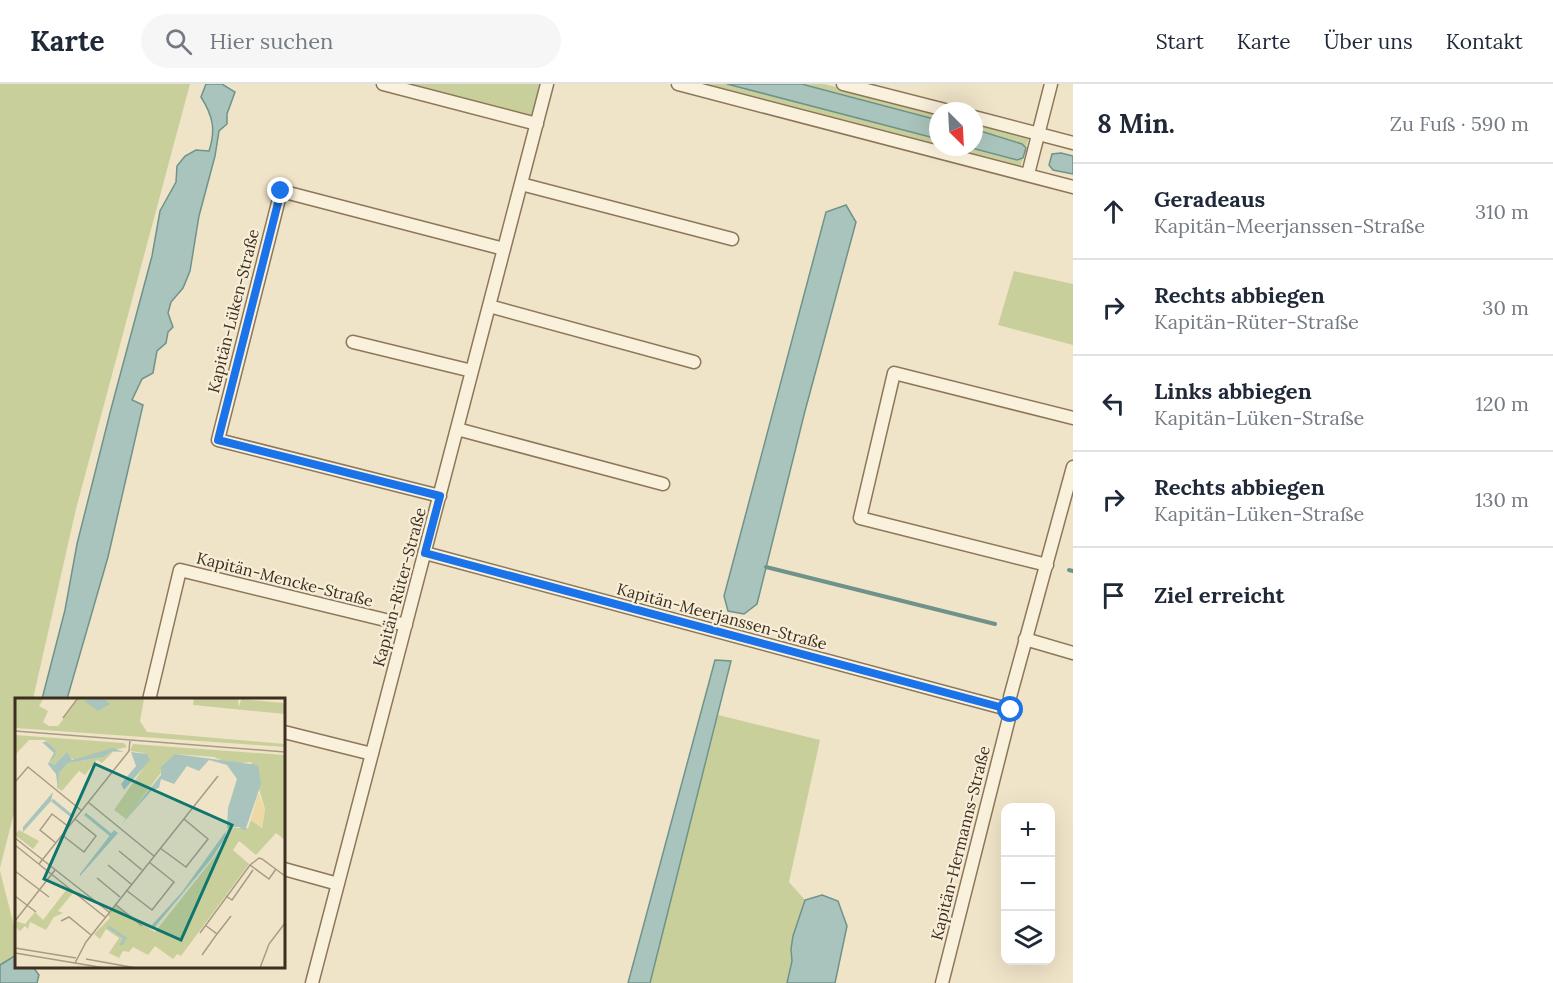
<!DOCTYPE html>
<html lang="de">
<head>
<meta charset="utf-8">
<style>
	:root { --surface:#fff; --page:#f6f6f7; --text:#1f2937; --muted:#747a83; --line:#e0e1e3 }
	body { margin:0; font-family:Lora,serif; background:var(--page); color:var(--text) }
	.controls { position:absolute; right:18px; bottom:18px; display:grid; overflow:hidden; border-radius:12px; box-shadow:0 6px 24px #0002 }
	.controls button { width:54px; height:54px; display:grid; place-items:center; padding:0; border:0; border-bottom:2px solid var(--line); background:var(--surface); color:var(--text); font:30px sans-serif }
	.compass { position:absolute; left:929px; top:18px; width:54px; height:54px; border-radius:50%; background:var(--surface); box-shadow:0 6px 24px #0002; rotate:156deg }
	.stop { position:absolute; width:18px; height:18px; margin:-14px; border:4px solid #1a73e8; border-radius:50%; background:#fff }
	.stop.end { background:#1a73e8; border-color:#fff; box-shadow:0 2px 6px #0008 }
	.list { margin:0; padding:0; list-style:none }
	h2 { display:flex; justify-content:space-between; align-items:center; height:78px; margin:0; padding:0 24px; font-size:26px }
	h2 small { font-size:20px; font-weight:400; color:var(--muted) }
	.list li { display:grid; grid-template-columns:39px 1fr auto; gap:18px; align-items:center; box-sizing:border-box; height:96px; padding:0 24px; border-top:2px solid var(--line) }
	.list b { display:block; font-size:22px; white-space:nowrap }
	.list p { margin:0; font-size:20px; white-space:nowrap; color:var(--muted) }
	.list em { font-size:20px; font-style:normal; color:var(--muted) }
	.icon { flex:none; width:33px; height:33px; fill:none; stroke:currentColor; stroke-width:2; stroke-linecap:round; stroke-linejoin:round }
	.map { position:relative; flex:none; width:1073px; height:899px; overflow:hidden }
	header { display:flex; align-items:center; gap:36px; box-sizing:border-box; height:84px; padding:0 30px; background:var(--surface); border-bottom:2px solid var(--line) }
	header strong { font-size:28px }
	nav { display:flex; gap:33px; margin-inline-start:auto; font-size:21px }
	.search { width:420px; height:54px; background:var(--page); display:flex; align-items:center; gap:15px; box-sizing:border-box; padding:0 21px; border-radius:33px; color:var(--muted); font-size:22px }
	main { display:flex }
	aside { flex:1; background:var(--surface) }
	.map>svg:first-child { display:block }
	.green { fill:#c9cf9b }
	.water { fill:#a9c4bc; stroke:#6f938a; stroke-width:1.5 }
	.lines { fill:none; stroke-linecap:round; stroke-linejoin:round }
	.stream { stroke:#6f938a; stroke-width:4 }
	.street-casing { stroke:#8d765c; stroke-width:15 }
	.street { stroke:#faf1dc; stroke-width:12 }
	.route { stroke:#1a73e8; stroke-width:8 }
	.labels { text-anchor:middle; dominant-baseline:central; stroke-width:4.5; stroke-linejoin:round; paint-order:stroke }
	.street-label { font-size:16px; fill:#3d2e20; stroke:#f7eed8 }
	.inset-river { fill:none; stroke:#a9c4bc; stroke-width:3 }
	.inset-road { fill:none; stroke:#a89b85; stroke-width:1.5 }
	.view { fill:#0f766e; fill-opacity:0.15; stroke:#0f766e; stroke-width:3 }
	.inset-edge { fill:none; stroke:#3d2e20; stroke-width:3 }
</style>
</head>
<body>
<header>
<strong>Karte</strong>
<div class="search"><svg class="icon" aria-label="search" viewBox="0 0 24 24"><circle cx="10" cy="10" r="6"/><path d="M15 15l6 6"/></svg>Hier suchen</div>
<nav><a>Start</a><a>Karte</a><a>Über uns</a><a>Kontakt</a></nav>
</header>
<main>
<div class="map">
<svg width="1073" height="899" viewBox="0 0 1073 899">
	<rect width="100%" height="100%" fill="#f0e4c8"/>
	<path class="green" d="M 0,0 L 190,0 L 76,425 L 33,615 L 16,616 L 16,721 L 0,784 Z
		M 390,0 L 543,0 L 535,32 L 531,34 Z
		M 702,0 L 824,0 L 938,29 L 938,62 Z
		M 974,39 L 1029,53 L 1020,84 L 943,63 L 974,63 Z
		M 1014,187 L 1073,200 L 1073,261 L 998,241 Z
		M 718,631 L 820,656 L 789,798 L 805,816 L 793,852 L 791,865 L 792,877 L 787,899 L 650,899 Z
		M 0,787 L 16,850 L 16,871 L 0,881 Z"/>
	<path class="water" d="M 206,0 L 222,0 L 235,8 L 227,30 L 227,40 L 219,47 L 215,72 L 199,132 L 190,187 L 183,204 L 171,218 L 168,229 L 173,243 L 168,248 L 166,259 L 157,267 L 153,289 L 142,295 L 132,316 L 143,321 L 108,473 L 67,615 L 42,615 L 65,526 L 77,460 L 111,325 L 152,172 L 160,127 L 176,98 L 177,82 L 185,72 L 196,66 L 209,67 C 216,46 213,32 201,13 Z
		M 727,0 L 802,0 L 809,2 L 938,36 L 938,55 Z
		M 974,45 L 1022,60 L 1026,64 L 1023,74 L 1017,76 L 968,63 L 974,63 Z
		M 1061,69 L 1073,72 L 1073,90 L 1053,86 L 1049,81 L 1052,70 Z
		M 846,121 L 856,138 L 805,327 L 757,520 L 744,530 L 728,527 L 724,512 L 826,128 Z
		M 715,576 L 731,577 L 650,899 L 628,899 Z
		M 822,811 L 838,817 L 847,842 L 835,899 L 787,899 L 792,877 L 791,865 L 793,852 L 805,816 Z
		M 16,871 L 16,882 L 33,883 L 39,891 L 37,899 L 0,899 L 0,881 Z"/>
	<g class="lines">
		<path class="stream" d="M 766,483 L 995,540
			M 1069,486 L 1073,487"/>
		<defs>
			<path id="street" d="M 383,0 L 537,40
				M 678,0 L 1073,103
				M 843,0 L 949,27
				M 974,33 L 1073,59
				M 1028,90 L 1051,0
				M 521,100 L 732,155
				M 489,222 L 694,278
				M 353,258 L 472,287
				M 457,345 L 663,400
				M 440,412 L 218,356 L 281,107 L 504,165
				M 425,469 L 1011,626
				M 1047,481 L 860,434 L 894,289 L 1073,334
				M 1025,555 L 1073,569
				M 149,616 L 180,486 L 406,541
				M 284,648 L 372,670
				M 284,785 L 338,800
				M 312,899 L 547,0
				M 942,899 L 1011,626 L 1010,613 L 1073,383"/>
		</defs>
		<use href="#street" class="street-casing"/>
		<use href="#street" class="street"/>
	</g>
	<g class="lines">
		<path class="route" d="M 281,107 L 218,356 L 440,412 L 425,469 L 1011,626"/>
	</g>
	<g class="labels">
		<g class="street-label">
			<text transform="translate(233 227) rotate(-76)">Kapitän-Lüken-Straße</text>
			<text transform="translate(285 495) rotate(14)">Kapitän-Mencke-Straße</text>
			<text transform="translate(399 503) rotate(-75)">Kapitän-Rüter-Straße</text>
			<text transform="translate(722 532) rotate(15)">Kapitän-Meerjanssen-Straße</text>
			<text transform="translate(960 759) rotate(-76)">Kapitän-Hermanns-Straße</text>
		</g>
	</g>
	<g transform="translate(15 614)">
		<rect width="270" height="270" fill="#f0e4c8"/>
		<path d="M 0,0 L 29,0 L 24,8 L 33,13 L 28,24 L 34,28 L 43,28 L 64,0 L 129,1 L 125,23 L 132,34 L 270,46 L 270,49 L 0,30 ZM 179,0 L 223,0 L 224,9 L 226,1 L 269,5 L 270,16 L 178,7 ZM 0,37 L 109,45 L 112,49 L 59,62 L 50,56 L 39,67 L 34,64 L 41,52 L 29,42 L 14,42 L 0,57 ZM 118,46 L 270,57 L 270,142 L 261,135 L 241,157 L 224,143 L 218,152 L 234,166 L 166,258 L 162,256 L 158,261 L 140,248 L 133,257 L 118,249 L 114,254 L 108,253 L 104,260 L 94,255 L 104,240 L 91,231 L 85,241 L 79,236 L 95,220 L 93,217 L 100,207 L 140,234 L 197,162 L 211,142 L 213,130 L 233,130 L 236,122 L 247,130 L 250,111 L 236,64 L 216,66 L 199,59 L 160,56 L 111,121 L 99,112 L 131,66 L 129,55 L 115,53 ZM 98,53 L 108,54 L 98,54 L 87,65 L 82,62 L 70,77 L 64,73 L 47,93 L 42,90 L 44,75 L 53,65 L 89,59 ZM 4,132 L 24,143 L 18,151 L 0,137 ZM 52,191 L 58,195 L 43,213 L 48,215 L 39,219 L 31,232 L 15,224 L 13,231 L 10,228 L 5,233 L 0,229 L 1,223 L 10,226 L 20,214 L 28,222 Z" fill="#c9cf9b"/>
		<path d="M 243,95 L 250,111 L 247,130 L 236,122 Z" fill="#ecd9a5"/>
		<path d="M 82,0 L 91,2 L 95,6 L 83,13 L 69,3 ZM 27,44 L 32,44 L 41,52 L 40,58 L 34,64 L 39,67 L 52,54 L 57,62 L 98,50 L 109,54 L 98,53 L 89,59 L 53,65 L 44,75 L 43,91 L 41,76 L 33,66 L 39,55 ZM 116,54 L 132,56 L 135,62 L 109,92 L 106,86 L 121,68 ZM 160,56 L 243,67 L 246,86 L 230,133 L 224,129 L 212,130 L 213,110 L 222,81 L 212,67 L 194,62 L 184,73 L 172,68 L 159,86 L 146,81 L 144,90 L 137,92 L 106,127 L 146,77 L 146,69 ZM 38,94 L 36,103 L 8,134 L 8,129 ZM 99,132 L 103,135 L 65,178 L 65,176 ZM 211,133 L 210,140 L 197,160 L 139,230 L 137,227 L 167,194 Z" fill="#a9c4bc"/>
		<path class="inset-river" d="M 37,102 L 58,119M 70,116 L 96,137M 93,229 L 110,240 L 106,247"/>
		<path class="inset-road" d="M 48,20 L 63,0M 0,33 L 270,54M 0,84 L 13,69 L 67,113M 73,104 L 139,158M 47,137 L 69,154 L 81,138 L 60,121M 0,140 L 94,214M 41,145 L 25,132 L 37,116 L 54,129M 0,147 L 90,219M 145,150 L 171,169 L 193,141 L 169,121M 104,153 L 127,172M 24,166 L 114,53 L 115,42M 93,167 L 116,186M 261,171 L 254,181 L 235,167 L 244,160 L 247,161 L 270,178M 0,173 L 34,199M 82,180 L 105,199M 111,192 L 137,212 L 159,184 L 134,164M 0,198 L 21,214M 211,198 L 217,202 L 238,172M 100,206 L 127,228M 0,223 L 40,172M 46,223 L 54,219 L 76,237M 185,235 L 235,167M 202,236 L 216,218M 0,250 L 61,260M 0,255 L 90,270M 187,257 L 202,236 L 190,227M 71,261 L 121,270M 60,265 L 71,244 L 203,78M 245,270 L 254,246 L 270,225"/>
		<path class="view" d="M 80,66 L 217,127 L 166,242 L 29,181 Z"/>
		<rect width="270" height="270" class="inset-edge"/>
	</g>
</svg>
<div class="controls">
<button>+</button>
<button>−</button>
<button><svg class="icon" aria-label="layers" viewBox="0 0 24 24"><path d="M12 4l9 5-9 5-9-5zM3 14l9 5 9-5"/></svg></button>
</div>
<svg class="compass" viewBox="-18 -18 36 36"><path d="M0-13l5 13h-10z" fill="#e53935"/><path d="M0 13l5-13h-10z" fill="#747a83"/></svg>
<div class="stop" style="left:1011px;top:626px"></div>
<div class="stop end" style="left:281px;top:107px"></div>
</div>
<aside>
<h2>8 Min.<small>Zu Fuß · 590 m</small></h2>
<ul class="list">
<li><svg class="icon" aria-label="ahead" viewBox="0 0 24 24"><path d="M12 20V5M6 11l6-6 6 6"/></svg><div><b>Geradeaus</b><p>Kapitän-Meerjanssen-Straße</p></div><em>310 m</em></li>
<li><svg class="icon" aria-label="right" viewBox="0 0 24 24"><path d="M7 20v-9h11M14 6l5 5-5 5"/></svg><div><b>Rechts abbiegen</b><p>Kapitän-Rüter-Straße</p></div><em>30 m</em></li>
<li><svg class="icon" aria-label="left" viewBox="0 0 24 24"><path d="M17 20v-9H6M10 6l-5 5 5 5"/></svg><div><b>Links abbiegen</b><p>Kapitän-Lüken-Straße</p></div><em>120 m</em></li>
<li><svg class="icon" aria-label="right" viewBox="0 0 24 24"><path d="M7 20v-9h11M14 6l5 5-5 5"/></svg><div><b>Rechts abbiegen</b><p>Kapitän-Lüken-Straße</p></div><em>130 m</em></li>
<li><svg class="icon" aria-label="arrive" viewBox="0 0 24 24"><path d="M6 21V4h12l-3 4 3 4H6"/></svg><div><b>Ziel erreicht</b></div></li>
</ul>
</aside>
</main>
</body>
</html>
